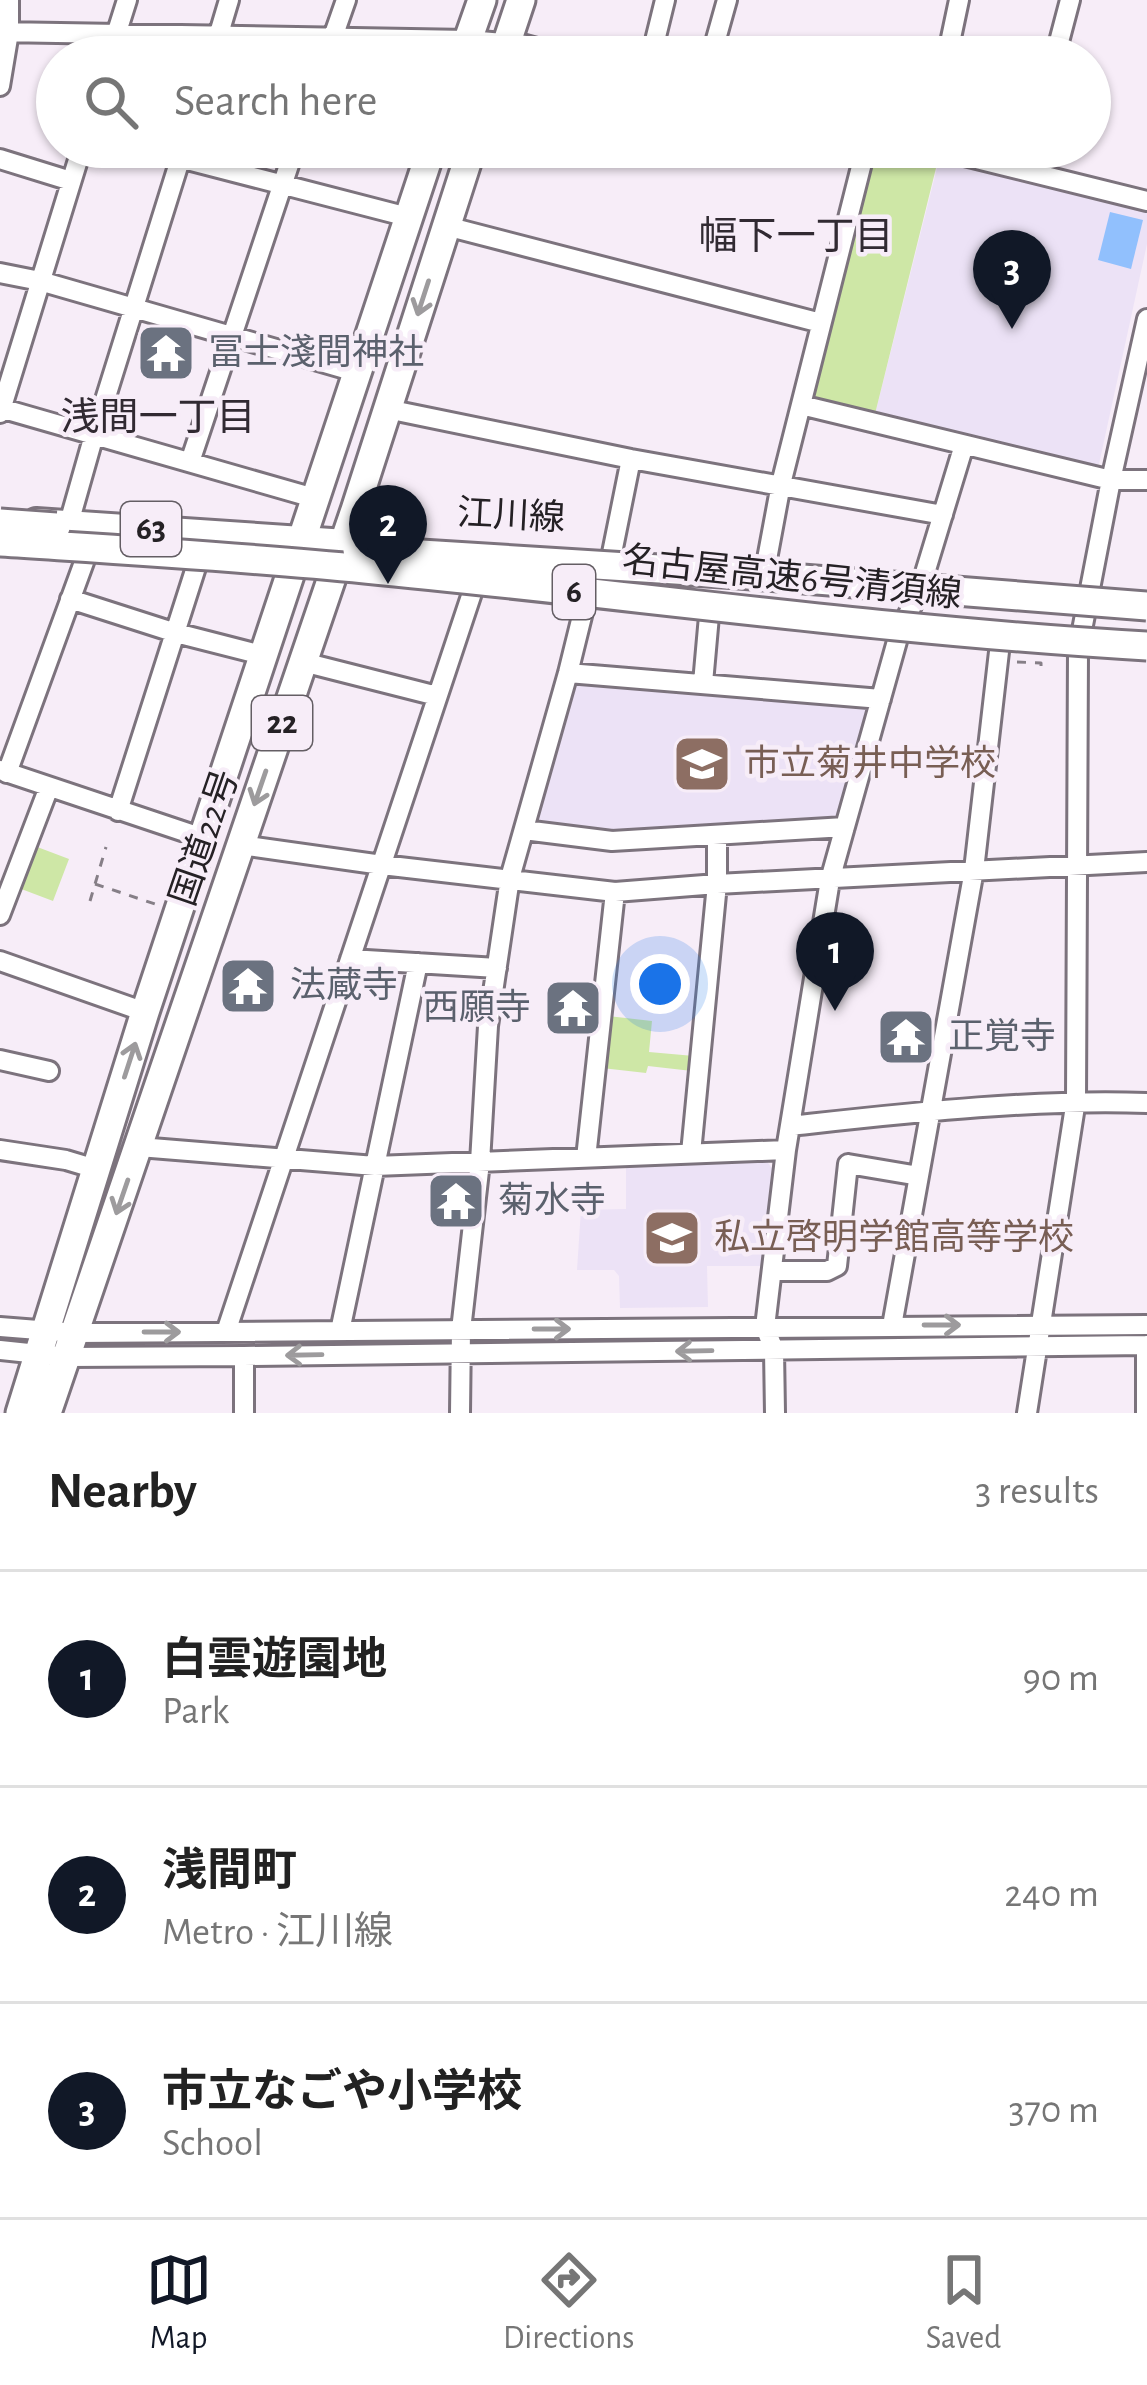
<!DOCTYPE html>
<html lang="en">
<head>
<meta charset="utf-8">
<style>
	:root { --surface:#fff; --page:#f6f6f6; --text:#222; --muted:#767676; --line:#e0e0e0; --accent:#111827 }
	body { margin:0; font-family:"Alegreya Sans","Noto Sans JP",sans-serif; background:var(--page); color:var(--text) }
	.you { position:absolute; left:660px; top:984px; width:42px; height:42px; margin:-30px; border:9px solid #fff; border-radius:50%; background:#1a73e8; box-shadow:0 0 0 18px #1a73e833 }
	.badge { display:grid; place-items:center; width:78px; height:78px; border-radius:50%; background:var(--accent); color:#fff; font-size:39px; font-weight:700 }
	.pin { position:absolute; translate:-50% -99px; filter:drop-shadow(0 3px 6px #0008) }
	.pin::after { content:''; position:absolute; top:63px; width:42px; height:36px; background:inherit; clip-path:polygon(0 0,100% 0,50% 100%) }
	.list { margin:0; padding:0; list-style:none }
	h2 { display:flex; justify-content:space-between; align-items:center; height:156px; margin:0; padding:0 48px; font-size:51px }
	h2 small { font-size:39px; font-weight:400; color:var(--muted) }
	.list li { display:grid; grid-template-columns:78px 1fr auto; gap:36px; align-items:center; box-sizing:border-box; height:216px; padding:0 48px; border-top:3px solid var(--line) }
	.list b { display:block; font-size:45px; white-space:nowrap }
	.list p { margin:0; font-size:39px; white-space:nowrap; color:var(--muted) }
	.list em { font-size:39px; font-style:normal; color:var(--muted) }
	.icon { flex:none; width:66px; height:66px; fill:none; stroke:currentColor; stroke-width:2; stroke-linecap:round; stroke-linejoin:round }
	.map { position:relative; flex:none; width:1147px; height:1413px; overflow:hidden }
	.search { position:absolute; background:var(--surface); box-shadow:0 3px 9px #0004; left:36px; right:36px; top:36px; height:132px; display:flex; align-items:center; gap:30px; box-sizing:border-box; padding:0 42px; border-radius:66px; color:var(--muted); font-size:45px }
	.sheet { height:804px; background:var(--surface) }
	nav { display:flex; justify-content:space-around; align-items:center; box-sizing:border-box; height:168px; border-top:3px solid var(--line); background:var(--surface); font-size:33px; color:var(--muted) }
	nav a { display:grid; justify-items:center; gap:6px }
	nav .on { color:var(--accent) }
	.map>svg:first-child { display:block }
	.education { fill:#ece2f6 }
	.green { fill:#cee7a6 }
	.water { fill:#91c0fd }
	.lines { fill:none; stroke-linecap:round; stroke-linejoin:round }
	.minor-casing { stroke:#7c737d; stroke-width:24 }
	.major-casing { stroke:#7c737d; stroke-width:30 }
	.highway-casing { stroke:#7c737d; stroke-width:33 }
	.path { stroke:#867f87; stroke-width:3; stroke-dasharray:9 9; stroke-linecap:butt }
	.minor { stroke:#fff; stroke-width:18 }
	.major { stroke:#fff; stroke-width:24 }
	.highway { stroke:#fff; stroke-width:27 }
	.highway-bridge-casing { stroke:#7c737d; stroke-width:33; stroke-linecap:butt }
	.highway-bridge { stroke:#fff; stroke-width:27 }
	.oneway { stroke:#9d9b9d }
	.labels { text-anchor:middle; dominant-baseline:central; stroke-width:9; stroke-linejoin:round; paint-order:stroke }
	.shield { fill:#f7edf8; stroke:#645e64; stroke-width:3 }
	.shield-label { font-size:33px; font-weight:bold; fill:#252125 }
	.worship-label { font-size:36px; fill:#5b616d; stroke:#f7edf8; text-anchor:start }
	.street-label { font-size:36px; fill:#252125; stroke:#f7edf8 }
	.education-label { font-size:36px; fill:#785e54; stroke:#f7edf8; text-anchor:start }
	.neighbourhood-label { font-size:39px; fill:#312a32; stroke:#f7edf8 }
</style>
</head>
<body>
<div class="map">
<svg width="1147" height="1413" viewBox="0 0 1147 1413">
	<rect width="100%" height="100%" fill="#f7edf8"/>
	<path class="education" d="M 939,160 L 1147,212 L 1147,244 L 1099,464 L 1093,467 L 875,414 Z
		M 574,680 L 865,702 L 869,707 L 836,822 L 613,837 L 534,823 Z
		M 764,1157 L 773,1170 L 762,1266 L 707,1266 L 708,1307 L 620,1308 L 619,1276 L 614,1270 L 577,1270 L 581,1210 L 626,1209 L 626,1163 Z"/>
	<path class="green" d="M 876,147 L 938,160 L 875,414 L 816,400 L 813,394 Z
		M 32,845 L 69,859 L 53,901 L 16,887 Z
		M 608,1016 L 652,1021 L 649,1052 L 694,1056 L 692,1071 L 648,1066 L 646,1073 L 602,1068 Z"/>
	<path class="water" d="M 1110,212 L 1143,220 L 1131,269 L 1098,260 Z"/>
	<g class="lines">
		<defs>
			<path id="minor" d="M 0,32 L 468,40 L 526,45 L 571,57
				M 109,57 L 127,0
				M 212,57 L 229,0
				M 326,57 L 346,0
				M 651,57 L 665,0
				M 711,57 L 727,0
				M 947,57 L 959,0
				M 1055,57 L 1070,0
				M 0,86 L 9,32 L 9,0
				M 137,147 L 408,217
				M 928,147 L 1147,201
				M 0,159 L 71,181
				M 1026,171 L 1032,147
				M 446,226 L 821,323
				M 0,273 L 40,281 L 356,372
				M 801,405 L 1111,480 L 1147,480
				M 0,408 L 314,498
				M 387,409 L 631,459 L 943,515
				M 0,413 L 82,147
				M 190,462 L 295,147
				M 69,523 L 94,435 L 184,147
				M 765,570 L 781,484 L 866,147
				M 70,599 L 176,633 L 262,655
				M 303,662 L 437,696
				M 568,673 L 881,699
				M 703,683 L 709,616
				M 0,770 L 203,838
				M 7,773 L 87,554
				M 118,811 L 198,561
				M 524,830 L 612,841 L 845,827
				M 241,845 L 382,865 L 615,892 L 717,884 L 1147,862
				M 0,915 L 49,787
				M 350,959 L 497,968
				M 0,961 L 145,1012
				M 0,1060 L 49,1071
				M 790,1126 C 909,1113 1027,1099 1147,1103
				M 139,1147 L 375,1166 L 786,1150
				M 0,1150 L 66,1160 L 96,1169
				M 691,1153 L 717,884 L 717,835
				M 586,1158 L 615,892
				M 772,1271 L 827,1271 L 837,1266 L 848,1164 L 919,1176
				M 892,1326 L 974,870 L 1000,643
				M 0,1327 L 76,1333 L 1147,1325
				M 340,1331 L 418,963
				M 226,1332 L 472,593
				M 1146,1345 L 1146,1413
				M 0,1350 L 67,1357 L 244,1356 L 1147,1345
				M 244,1356 L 244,1413
				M 460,1413 L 461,1330 L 480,1162 L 488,1026 L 510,878 L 568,673 L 585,604 L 611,558 L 631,459
				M 775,1413 L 774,1350 L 765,1327 L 786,1150 L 830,880 L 899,634 L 921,586 L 964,445
				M 1027,1413 L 1076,1100 L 1078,651 L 1111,480 L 1147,319"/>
			<path id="major" d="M 36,521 L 361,543"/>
			<path id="highway" d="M 462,57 L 482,0
				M 502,57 L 521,0
				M 20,1413 L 145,1012 L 432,147
				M 47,1413 L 355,510 L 472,147"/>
		</defs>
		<use href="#minor" class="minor-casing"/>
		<use href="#major" class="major-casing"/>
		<use href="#highway" class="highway-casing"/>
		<path class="path" d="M 1017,662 L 1041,663 L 1041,668
			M 95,884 L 158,905
			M 90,901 L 106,847"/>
		<use href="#minor" class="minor"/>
		<use href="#major" class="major"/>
		<use href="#highway" class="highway"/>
		<defs>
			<path id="highway-bridge" d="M 0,523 L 56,527
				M 0,542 C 122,550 243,557 365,569 C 626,594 885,631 1147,646
				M 357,550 L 739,574 L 1147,606"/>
		</defs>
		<use href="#highway-bridge" class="highway-bridge-casing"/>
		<use href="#highway-bridge" class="highway-bridge"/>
	</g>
	<defs><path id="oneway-shaft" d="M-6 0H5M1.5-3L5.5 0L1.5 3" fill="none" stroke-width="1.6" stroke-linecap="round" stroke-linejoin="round" transform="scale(3)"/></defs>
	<g class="oneway">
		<use href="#oneway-shaft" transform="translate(423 298) rotate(108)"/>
		<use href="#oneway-shaft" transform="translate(260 788) rotate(109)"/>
		<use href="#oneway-shaft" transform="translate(130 1060) rotate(-72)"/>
		<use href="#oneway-shaft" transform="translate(122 1197) rotate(109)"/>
		<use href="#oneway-shaft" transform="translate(942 1325)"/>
		<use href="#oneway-shaft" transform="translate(552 1329)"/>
		<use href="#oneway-shaft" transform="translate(162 1332)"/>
		<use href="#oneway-shaft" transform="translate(694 1351) rotate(179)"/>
		<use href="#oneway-shaft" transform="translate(304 1355) rotate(179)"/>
	</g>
	<defs>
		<symbol id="temple-square" viewBox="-11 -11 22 22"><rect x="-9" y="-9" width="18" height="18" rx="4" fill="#6b7280" stroke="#f7edf8"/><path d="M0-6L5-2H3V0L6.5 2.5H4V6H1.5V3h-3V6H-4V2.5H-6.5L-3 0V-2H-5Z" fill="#fff"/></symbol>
		<symbol id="school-square" viewBox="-11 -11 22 22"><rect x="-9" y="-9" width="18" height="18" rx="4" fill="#8d6e63" stroke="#f7edf8"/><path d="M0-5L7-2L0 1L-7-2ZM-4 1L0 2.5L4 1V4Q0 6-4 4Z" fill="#fff"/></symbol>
	</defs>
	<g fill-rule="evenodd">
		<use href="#temple-square" x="133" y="320" width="66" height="66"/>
		<use href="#school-square" x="669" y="731" width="66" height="66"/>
		<use href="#temple-square" x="215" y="953" width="66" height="66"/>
		<use href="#temple-square" x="540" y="975" width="66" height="66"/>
		<use href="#temple-square" x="873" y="1004" width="66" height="66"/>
		<use href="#temple-square" x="423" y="1168" width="66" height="66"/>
		<use href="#school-square" x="639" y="1205" width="66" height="66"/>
	</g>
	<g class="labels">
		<g class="shield">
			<rect x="121" y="502" width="60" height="54" rx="9"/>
			<rect x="553" y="565" width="42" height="54" rx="9"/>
			<rect x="252" y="696" width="60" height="54" rx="9"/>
		</g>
		<g class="shield-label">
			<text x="151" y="529">63</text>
			<text x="574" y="592">6</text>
			<text x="282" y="723">22</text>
		</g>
		<g class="worship-label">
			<text x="208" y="353">冨士淺間神社</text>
			<text x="290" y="986">法蔵寺</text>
			<text x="531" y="1008" text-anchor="end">西願寺</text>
			<text x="948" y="1037">正覚寺</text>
			<text x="498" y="1201">菊水寺</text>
		</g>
		<g class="street-label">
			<text transform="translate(511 516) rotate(3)">江川線</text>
			<text transform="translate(792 578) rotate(6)">名古屋高速6号清須線</text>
			<text transform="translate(205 838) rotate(-71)">国道22号</text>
		</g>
		<g class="education-label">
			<text x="744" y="764">市立菊井中学校</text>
			<text x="714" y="1238">私立啓明学館高等学校</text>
		</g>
		<g class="neighbourhood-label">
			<text x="796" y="237">幅下一丁目</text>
			<text x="158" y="418">浅間一丁目</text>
		</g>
	</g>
</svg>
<div class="you"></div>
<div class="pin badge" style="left:835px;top:1011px">1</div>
<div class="pin badge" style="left:388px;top:584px">2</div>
<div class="pin badge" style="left:1012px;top:329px">3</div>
<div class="search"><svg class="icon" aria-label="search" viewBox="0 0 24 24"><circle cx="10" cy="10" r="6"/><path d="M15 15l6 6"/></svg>Search here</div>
</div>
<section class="sheet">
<h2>Nearby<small>3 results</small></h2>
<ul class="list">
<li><span class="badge">1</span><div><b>白雲遊園地</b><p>Park</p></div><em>90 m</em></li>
<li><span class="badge">2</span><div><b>浅間町</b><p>Metro · 江川線</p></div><em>240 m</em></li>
<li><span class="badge">3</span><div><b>市立なごや小学校</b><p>School</p></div><em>370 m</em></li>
</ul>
</section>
<nav>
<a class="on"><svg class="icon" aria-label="map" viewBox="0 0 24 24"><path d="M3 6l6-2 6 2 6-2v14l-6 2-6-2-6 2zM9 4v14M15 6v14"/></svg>Map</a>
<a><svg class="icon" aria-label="directions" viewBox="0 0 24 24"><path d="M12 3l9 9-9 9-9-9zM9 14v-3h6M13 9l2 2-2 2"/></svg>Directions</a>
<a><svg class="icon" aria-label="saved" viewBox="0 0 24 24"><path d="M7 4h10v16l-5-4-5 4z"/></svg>Saved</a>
</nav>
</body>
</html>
